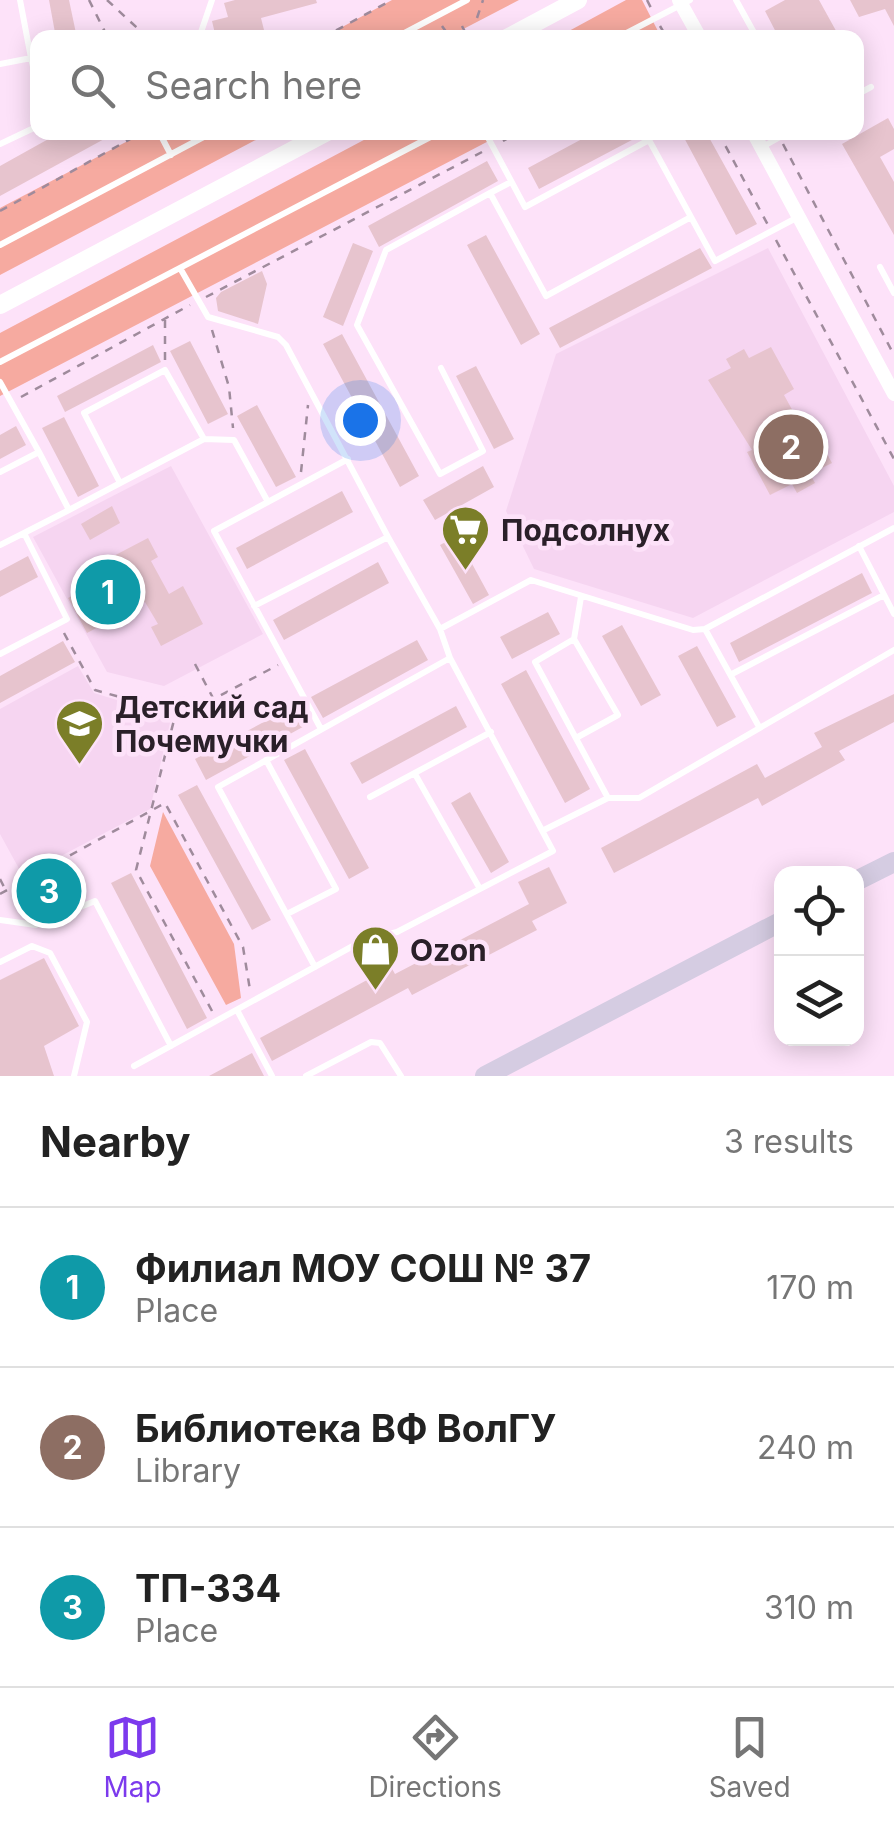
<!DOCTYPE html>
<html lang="en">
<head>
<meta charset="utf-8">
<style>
	:root { --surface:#fff; --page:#f2f2f2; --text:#222; --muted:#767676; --line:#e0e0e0; --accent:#7c3aed }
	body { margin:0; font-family:Inter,sans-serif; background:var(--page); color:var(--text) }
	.controls { position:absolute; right:30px; bottom:30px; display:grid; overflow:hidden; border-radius:20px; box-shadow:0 5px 25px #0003 }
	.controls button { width:90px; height:90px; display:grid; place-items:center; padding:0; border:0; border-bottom:2px solid var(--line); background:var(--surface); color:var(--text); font:50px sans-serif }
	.you { position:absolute; left:360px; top:420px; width:35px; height:35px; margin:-25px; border:8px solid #fff; border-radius:50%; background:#1a73e8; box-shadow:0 0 0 15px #1a73e833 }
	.badge { display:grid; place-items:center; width:65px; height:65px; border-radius:50%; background:var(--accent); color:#fff; font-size:32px; font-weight:700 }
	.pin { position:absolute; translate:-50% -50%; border:5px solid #fff; box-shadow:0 2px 10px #0006 }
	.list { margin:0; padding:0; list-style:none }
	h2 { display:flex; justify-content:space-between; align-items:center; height:130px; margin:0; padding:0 40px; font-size:42px }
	h2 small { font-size:32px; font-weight:400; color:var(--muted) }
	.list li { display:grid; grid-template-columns:65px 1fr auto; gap:30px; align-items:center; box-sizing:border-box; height:160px; padding:0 40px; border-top:2px solid var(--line) }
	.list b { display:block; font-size:38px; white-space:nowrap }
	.list p { margin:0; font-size:32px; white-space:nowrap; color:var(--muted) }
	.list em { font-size:32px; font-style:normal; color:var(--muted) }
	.icon { flex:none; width:55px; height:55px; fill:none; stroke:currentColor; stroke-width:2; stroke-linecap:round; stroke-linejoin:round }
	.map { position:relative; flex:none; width:894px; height:1076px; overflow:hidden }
	.search { position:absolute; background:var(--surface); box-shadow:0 5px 25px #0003; left:30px; right:30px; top:30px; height:110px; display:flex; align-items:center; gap:25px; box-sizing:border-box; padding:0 35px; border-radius:20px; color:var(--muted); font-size:38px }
	.sheet { height:610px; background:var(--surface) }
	nav { display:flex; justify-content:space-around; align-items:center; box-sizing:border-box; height:140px; border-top:2px solid var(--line); background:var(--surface); font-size:28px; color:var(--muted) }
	nav a { display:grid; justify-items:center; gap:5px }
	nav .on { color:var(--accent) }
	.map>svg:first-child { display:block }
	.built { fill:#f6d5f1 }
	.green { fill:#f6aaa0 }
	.building { fill:#e7c4ce }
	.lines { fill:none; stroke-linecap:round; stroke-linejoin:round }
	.path { stroke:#9f8b9c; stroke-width:2.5; stroke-dasharray:8 8; stroke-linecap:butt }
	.service { stroke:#fff; stroke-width:6 }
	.minor { stroke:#fff; stroke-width:14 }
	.tertiary { stroke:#fff; stroke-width:18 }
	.primary { stroke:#d5cce2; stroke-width:20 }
	.labels { text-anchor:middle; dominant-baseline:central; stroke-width:9; stroke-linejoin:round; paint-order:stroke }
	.poi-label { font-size:30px; font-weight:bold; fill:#2a2029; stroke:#fde2f9; text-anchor:start }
</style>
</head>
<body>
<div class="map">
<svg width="894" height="1076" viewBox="0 0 894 1076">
	<rect width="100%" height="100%" fill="#fde2f9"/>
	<path class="built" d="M 768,248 L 894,486 L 894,512 L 693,618 L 534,569 L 506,511 L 556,354 Z
		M 171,466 L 263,634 L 164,686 L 107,672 L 33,537 Z
		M 78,666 L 94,693 L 166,715 L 170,723 L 150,809 L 23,876 L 0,834 L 0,709 Z"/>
	<path class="green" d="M 392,0 L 519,0 L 448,37 L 322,38 Z
		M 626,0 L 642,0 L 661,37 L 556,38 Z
		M 143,133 L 269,133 L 0,275 L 0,208 Z
		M 377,133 L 504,133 L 0,396 L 0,333 Z
		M 163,812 L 234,944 L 241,998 L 226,1005 L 150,866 Z"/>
	<path class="building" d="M 49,0 L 69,0 L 77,38 L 56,38 Z
		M 235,0 L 316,0 L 317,3 L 261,18 L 266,38 L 216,38 L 212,21 L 228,17 L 224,3 Z
		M 785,0 L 819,0 L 840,38 L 779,38 L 765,11 Z
		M 850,0 L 894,0 L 894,26 L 885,9 L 859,17 Z
		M 888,118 L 894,129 L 894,149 L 880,157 L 894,182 L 894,235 L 842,144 Z
		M 61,132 L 117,132 L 0,196 L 0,166 Z
		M 595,132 L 647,132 L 539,189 L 528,168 Z
		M 681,132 L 706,132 L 757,224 L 736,235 Z
		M 487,161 L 498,181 L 379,247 L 368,226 Z
		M 486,235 L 540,334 L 521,345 L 467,245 Z
		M 353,243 L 373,251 L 343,326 L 323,317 Z
		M 700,248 L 712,268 L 560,348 L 549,328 Z
		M 262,271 L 267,284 L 258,324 L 218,311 L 216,298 L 221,292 Z
		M 342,334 L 419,476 L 400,487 L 323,344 Z
		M 190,341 L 228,414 L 208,424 L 170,351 Z
		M 153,345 L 161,362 L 65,412 L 57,396 Z
		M 771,347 L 794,389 L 784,395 L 800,424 L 808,419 L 832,463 L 810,474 L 815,483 L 797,493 L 792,484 L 770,495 L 747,452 L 752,450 L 708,380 L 731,368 L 726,359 L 744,349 L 749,358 Z
		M 476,366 L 514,439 L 494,449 L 456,376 Z
		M 257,405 L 296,477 L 276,487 L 237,416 Z
		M 64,417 L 99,486 L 78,497 L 42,428 Z
		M 16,426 L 26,445 L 0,459 L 0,435 Z
		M 483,466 L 494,487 L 435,520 L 423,500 Z
		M 342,491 L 353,512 L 247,569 L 236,548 Z
		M 112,506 L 120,523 L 90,540 L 81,524 Z
		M 457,536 L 489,595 L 473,604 L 440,545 Z
		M 148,538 L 158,557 L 151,561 L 169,594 L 183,586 L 203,624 L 161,646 L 151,627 L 158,624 L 145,602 L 87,633 L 68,598 L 111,575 L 104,561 Z
		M 28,556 L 38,577 L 0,597 L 0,571 Z
		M 378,562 L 389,583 L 284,640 L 273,620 Z
		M 862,573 L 872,593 L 739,662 L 730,643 Z
		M 548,612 L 560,634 L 512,659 L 500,637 Z
		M 622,625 L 661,695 L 641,706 L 602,636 Z
		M 417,640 L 428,660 L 323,718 L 311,697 Z
		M 63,641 L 75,662 L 0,703 L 0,676 Z
		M 697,646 L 736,717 L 717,727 L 678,656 Z
		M 526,670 L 590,789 L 565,803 L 501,684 Z
		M 894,694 L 894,722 L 839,751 L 845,760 L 762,806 L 758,798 L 614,873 L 601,848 L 757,764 L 765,778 L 822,747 L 814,733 Z
		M 299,703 L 310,723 L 206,780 L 195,759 Z
		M 456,706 L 467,727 L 362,784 L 350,763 Z
		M 305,749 L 369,868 L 349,879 L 284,760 Z
		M 197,785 L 271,920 L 252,930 L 178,795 Z
		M 470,792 L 509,862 L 491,873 L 451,803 Z
		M 549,867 L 567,903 L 532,921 L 537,930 L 412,995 L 408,988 L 272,1061 L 260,1038 L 391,967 L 395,974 L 529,904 L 518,882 Z
		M 131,873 L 207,1018 L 187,1029 L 111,883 Z
		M 44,958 L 79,1026 L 44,1046 L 54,1076 L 0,1076 L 0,980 Z
		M 252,1053 L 264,1076 L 209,1076 Z"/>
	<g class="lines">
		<path class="path" d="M 89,0 L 108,38
			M 107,0 L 148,38
			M 647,0 L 652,10
			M 477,18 L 483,0
			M 442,26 L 447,33
			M 462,26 L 468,38
			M 660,26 L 667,38
			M 322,38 L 392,0
			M 718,132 L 768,225
			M 503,141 L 519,132
			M 783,144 L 894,355
			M 0,211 L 143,132
			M 776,240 L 894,459
			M 206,297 L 482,152
			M 165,320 L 165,362
			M 212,330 L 229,387 L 233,428
			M 21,397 L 190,305
			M 301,472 L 308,405
			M 64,633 L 95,690 L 183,715
			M 195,664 L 213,698
			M 0,879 L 5,889
			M 0,894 L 165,803 L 243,947 L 250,990
			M 212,1011 L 136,870 L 174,720 L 278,665"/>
		<path class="service" d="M 20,0 L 31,58
			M 736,0 L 757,38
			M 199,38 L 212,0
			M 395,38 L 467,0
			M 617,38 L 690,0
			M 0,64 L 31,58 L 38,88
			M 856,95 L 871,87
			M 159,132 L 171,155
			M 485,132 L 525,207 L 649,140 L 715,261 L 800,216
			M 0,144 L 38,126
			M 764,146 L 789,132
			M 511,182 L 490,193 L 546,296 L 691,217
			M 0,245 L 213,132
			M 880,267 L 894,293
			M 180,268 L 208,317 L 278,337 L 286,345 L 388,537
			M 0,362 L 440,132
			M 441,368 L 483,451 L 440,474 L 357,325 L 386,250 L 490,193
			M 0,382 L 39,452 L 0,472
			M 120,483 L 84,413 L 165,370 L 204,439
			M 69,510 L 204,439 L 234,440 L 268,502
			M 0,545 L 24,533
			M 859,546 L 894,614
			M 254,606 L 388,537 L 440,629 L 531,580 L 693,630 L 705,629 L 894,528
			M 705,629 L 758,725
			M 574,639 L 581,597
			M 0,654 L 67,619 L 24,533 L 69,510 L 39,452
			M 732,674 L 884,595
			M 321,729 L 214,531 L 348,459
			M 576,738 L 618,715 L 574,639 L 535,662 L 608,798
			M 266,760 L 336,889 L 287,914
			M 415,774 L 480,889
			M 370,797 L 491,732
			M 544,830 L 608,798 L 639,798 L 894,650
			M 0,920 L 36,925 L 95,901 L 171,1046
			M 0,962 L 32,946 L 50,953 L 87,1022 L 74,1076
			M 315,967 L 218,787 L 450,658
			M 237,1010 L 272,1076
			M 134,1066 L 362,941 L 397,932 L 553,851 L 450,658 L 440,629
			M 306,1076 L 371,1042 L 380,1043 L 401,1076"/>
		<path class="minor" d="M 679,0 L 700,38
			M 753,132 L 894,394"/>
		<path class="tertiary" d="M 507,38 L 578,0
			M 0,305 L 327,132"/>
		<path class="primary" d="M 856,881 L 894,862
			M 485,1076 L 782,921"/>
	</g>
	<defs>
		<symbol id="supermarket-pin" viewBox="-11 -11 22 30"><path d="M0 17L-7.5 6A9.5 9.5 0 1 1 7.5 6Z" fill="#7b7e28" stroke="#fde2f9"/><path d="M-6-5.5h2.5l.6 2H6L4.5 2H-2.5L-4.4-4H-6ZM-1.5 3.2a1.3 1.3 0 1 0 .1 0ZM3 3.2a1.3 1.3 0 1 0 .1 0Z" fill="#fff"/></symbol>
		<symbol id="school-pin" viewBox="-11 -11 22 30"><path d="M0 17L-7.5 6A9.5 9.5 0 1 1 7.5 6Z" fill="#7b7e28" stroke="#fde2f9"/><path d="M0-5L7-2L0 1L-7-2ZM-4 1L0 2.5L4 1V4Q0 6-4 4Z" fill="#fff"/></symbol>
		<symbol id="shop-pin" viewBox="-11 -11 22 30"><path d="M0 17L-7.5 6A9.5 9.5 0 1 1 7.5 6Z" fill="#7b7e28" stroke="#fde2f9"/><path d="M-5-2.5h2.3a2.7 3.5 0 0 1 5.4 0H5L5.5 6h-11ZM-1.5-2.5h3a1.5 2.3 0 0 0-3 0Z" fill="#fff"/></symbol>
	</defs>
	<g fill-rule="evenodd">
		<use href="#supermarket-pin" x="438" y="502" width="55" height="75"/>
		<use href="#school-pin" x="52" y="696" width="55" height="75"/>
		<use href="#shop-pin" x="348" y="922" width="55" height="75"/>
	</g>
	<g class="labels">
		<g class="poi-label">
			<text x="501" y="530">Подсолнух</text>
			<text x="115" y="707">Детский сад<tspan x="115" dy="34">Почемучки</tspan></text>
			<text x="410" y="950">Ozon</text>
		</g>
	</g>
</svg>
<div class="controls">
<button><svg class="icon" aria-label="locate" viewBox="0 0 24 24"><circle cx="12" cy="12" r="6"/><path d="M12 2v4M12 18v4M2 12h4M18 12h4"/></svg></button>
<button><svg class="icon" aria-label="layers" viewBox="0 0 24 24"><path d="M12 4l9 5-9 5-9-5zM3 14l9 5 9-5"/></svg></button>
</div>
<div class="you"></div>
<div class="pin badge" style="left:108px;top:592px;background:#0f9aa8">1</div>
<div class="pin badge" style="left:791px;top:447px;background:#8d6e63">2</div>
<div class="pin badge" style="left:49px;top:891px;background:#0f9aa8">3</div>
<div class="search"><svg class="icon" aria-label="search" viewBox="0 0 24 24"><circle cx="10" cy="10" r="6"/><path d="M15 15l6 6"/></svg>Search here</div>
</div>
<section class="sheet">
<h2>Nearby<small>3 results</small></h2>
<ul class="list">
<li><span class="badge" style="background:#0f9aa8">1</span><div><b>Филиал МОУ СОШ № 37</b><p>Place</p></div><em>170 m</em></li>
<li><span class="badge" style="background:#8d6e63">2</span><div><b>Библиотека ВФ ВолГУ</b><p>Library</p></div><em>240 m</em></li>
<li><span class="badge" style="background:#0f9aa8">3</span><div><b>ТП-334</b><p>Place</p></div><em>310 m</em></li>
</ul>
</section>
<nav>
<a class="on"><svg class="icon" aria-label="map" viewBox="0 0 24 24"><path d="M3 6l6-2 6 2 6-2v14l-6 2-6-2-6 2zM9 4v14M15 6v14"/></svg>Map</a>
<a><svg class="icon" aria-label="directions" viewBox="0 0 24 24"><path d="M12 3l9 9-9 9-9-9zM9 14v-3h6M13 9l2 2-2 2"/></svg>Directions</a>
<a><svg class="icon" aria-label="saved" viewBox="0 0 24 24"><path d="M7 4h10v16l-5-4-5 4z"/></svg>Saved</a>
</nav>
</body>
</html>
